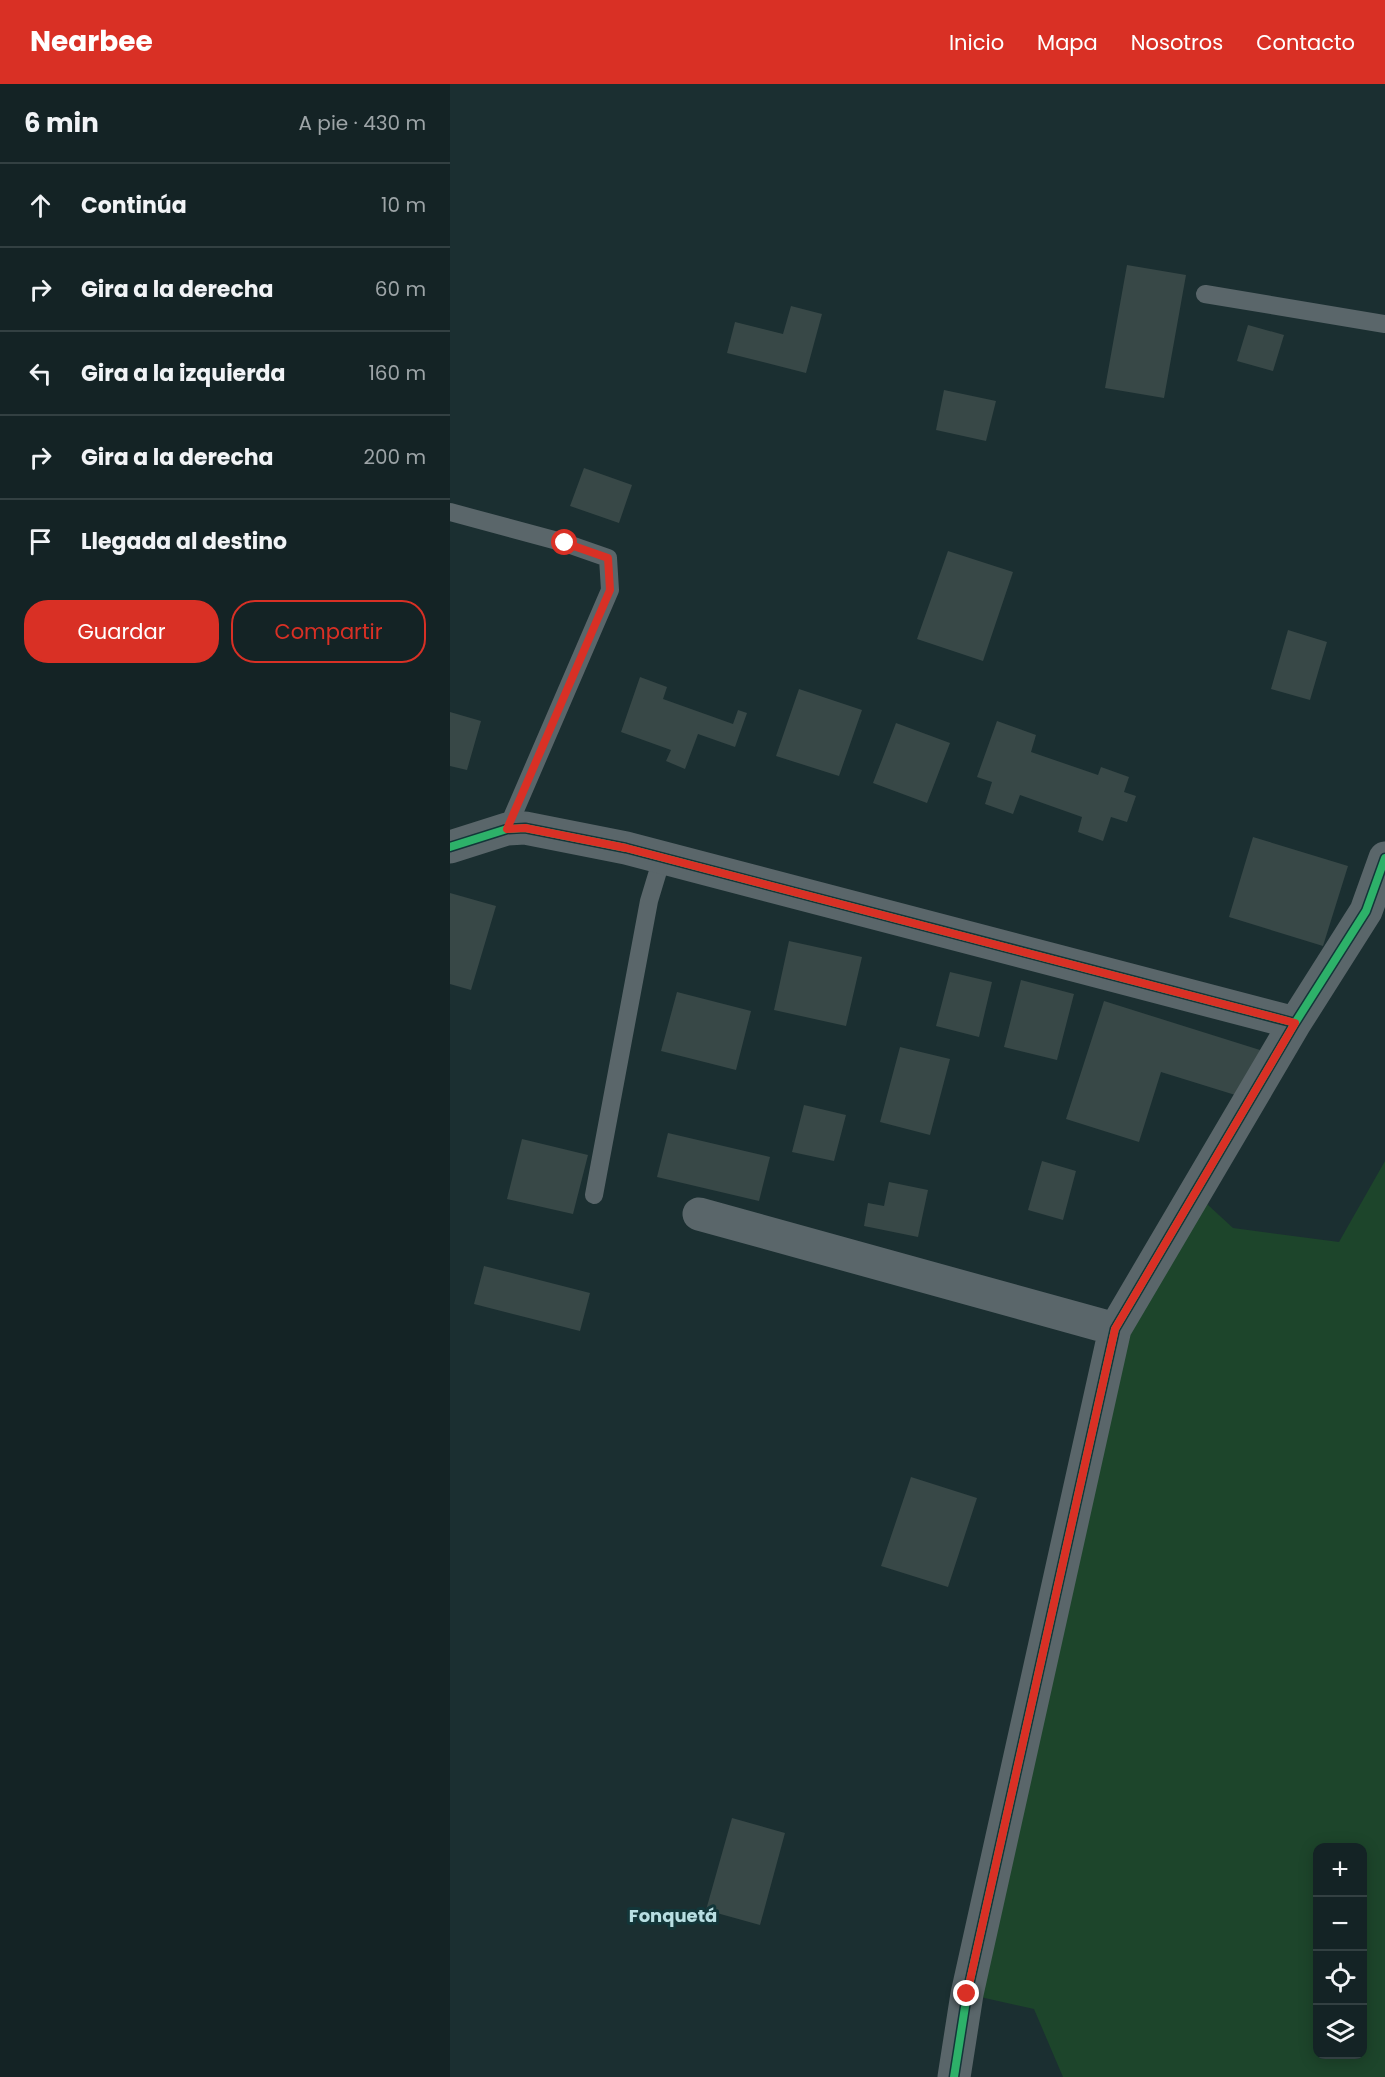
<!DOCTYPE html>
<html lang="es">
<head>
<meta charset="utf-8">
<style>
	:root { --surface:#142325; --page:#212f32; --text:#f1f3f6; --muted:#9da4a7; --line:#334042; --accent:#d93025 }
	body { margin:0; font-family:Poppins,sans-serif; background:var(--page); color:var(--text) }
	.controls { position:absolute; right:18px; bottom:18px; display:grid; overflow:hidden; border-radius:12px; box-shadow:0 3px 15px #0003 }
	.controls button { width:54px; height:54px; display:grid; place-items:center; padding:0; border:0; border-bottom:2px solid var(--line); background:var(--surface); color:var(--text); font:30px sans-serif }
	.stop { position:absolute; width:18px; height:18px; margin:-14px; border:4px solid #d93025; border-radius:50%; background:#fff }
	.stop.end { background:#d93025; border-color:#fff; box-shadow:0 2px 6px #0008 }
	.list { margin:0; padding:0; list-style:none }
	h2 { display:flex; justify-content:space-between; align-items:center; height:78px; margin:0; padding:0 24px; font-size:26px }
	h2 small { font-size:20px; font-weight:400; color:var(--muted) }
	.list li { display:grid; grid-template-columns:39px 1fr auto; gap:18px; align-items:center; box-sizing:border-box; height:84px; padding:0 24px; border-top:2px solid var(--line) }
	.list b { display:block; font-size:22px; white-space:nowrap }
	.list em { font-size:20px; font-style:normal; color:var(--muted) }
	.actions { display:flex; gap:12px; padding:18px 24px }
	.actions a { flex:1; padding:14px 0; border:2px solid var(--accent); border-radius:24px; text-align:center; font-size:21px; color:var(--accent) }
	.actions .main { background:var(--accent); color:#fff }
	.icon { flex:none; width:33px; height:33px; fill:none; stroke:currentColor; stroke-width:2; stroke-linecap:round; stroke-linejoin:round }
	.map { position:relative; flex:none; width:935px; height:1993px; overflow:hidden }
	header { display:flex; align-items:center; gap:36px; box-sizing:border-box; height:84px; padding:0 30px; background:var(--accent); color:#fff }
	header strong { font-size:28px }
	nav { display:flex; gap:33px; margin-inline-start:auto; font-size:21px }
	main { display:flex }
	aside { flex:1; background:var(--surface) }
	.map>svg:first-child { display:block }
	.green { fill:#1d452b; fill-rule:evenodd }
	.building { fill:#384847 }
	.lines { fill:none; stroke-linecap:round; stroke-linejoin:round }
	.service { stroke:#5a666a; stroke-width:18 }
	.minor { stroke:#5a666a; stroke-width:33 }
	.cycleway-casing { stroke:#133639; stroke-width:11 }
	.cycleway { stroke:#2db169; stroke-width:8 }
	.route { stroke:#d93025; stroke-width:8 }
	.labels { text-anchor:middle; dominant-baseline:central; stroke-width:6; stroke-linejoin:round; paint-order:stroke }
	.quarter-label { font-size:18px; font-weight:bold; fill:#b8dee2; stroke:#133639 }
</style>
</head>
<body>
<header>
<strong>Nearbee</strong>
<nav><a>Inicio</a><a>Mapa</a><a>Nosotros</a><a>Contacto</a></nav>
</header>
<main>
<aside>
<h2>6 min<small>A pie · 430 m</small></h2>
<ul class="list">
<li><svg class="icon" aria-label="ahead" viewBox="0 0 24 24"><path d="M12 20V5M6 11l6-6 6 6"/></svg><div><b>Continúa</b></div><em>10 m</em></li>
<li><svg class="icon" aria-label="right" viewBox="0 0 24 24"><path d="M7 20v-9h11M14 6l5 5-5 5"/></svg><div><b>Gira a la derecha</b></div><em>60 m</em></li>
<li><svg class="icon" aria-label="left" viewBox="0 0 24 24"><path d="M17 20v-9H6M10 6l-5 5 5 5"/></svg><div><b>Gira a la izquierda</b></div><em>160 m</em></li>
<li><svg class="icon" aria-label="right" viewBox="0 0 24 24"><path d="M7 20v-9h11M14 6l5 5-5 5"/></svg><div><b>Gira a la derecha</b></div><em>200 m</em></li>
<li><svg class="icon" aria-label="arrive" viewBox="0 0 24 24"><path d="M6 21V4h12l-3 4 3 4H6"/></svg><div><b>Llegada al destino</b></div></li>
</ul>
<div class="actions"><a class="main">Guardar</a><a>Compartir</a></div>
</aside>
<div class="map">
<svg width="935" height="1993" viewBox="0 0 935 1993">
	<rect width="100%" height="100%" fill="#1b2f31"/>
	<path class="green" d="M 935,1077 L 935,1993 L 613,1993 L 584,1925 L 517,1910 L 665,1245 L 745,1109 L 783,1144 L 889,1158 ZM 868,1764 L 912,1764 L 912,1970 L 868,1970 Z"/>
	<path class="building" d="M 677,181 L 736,191 L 714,314 L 655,304 Z
		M 341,222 L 372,230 L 356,289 L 277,269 L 285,238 L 333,250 Z
		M 798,241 L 834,251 L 823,287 L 787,277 Z
		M 494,306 L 546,317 L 536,357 L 486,346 Z
		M 134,384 L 182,401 L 169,439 L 120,422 Z
		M 498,467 L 563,488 L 533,577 L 467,555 Z
		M 838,546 L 877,558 L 860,616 L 821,605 Z
		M 190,593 L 217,603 L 213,615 L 283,640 L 288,626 L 297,629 L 285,663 L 248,650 L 235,685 L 216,677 L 221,666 L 171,648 Z
		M 349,605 L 412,626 L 389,692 L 326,672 Z
		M 0,628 L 31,637 L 17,686 L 0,682 Z
		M 547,637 L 586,651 L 581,668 L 648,691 L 651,683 L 679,693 L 674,708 L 686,712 L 677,738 L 661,733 L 653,757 L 628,748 L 632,733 L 570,711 L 563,730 L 535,720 L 542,698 L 527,693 Z
		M 446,639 L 500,659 L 477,719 L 423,699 Z
		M 803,753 L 898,782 L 873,862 L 779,833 Z
		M 0,809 L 46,822 L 21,906 L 0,900 Z
		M 339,857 L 412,873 L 396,942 L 324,926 Z
		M 500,888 L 542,898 L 529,953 L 486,942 Z
		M 571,896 L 624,910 L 607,976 L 554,963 Z
		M 227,908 L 301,927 L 286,986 L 211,967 Z
		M 654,917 L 810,966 L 795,1014 L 711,988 L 689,1058 L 616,1035 Z
		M 450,963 L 500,975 L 480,1051 L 430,1038 Z
		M 354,1021 L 396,1031 L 384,1077 L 342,1068 Z
		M 218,1049 L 320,1073 L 309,1117 L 207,1093 Z
		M 72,1055 L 138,1071 L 123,1130 L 57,1115 Z
		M 592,1077 L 626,1087 L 613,1136 L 578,1126 Z
		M 439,1098 L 478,1106 L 468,1153 L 414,1142 L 418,1119 L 434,1122 Z
		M 34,1182 L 140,1209 L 130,1247 L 24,1220 Z
		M 461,1393 L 527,1414 L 498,1503 L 431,1482 Z
		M 282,1734 L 335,1749 L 310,1841 L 256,1826 Z"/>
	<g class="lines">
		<path class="service" d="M 755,210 L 935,240
			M 0,428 L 115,459 L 158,474 L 160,506 L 57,745
			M 144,1111 L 199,817 L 212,774"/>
		<path class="minor" d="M 0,763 L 57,745 L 75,744 L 176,764 L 845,939
			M 249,1130 L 665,1245
			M 504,1993 L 517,1910 L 665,1245 L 845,939 L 916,827 L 935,774"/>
		<defs>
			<path id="cycleway" d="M 0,763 L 57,745 L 75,744 L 176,764 L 845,939
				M 504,1993 L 517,1910 L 665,1245 L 845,939 L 916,827 L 935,774"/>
		</defs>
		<use href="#cycleway" class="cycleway-casing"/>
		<use href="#cycleway" class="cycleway"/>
	</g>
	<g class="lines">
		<path class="route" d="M 115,459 L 158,474 L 160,506 L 57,745 L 75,744 L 176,764 L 845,939 L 665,1245 L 517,1910"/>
	</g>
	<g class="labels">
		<g class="quarter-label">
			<text x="223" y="1831">Fonquetá</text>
		</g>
	</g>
</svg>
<div class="controls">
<button>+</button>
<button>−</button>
<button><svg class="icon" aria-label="locate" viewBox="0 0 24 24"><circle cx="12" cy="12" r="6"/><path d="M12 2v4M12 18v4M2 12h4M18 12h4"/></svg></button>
<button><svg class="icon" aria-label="layers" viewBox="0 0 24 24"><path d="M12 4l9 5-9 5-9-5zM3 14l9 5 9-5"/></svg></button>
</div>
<div class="stop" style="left:115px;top:459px"></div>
<div class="stop end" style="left:517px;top:1910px"></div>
</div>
</main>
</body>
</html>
